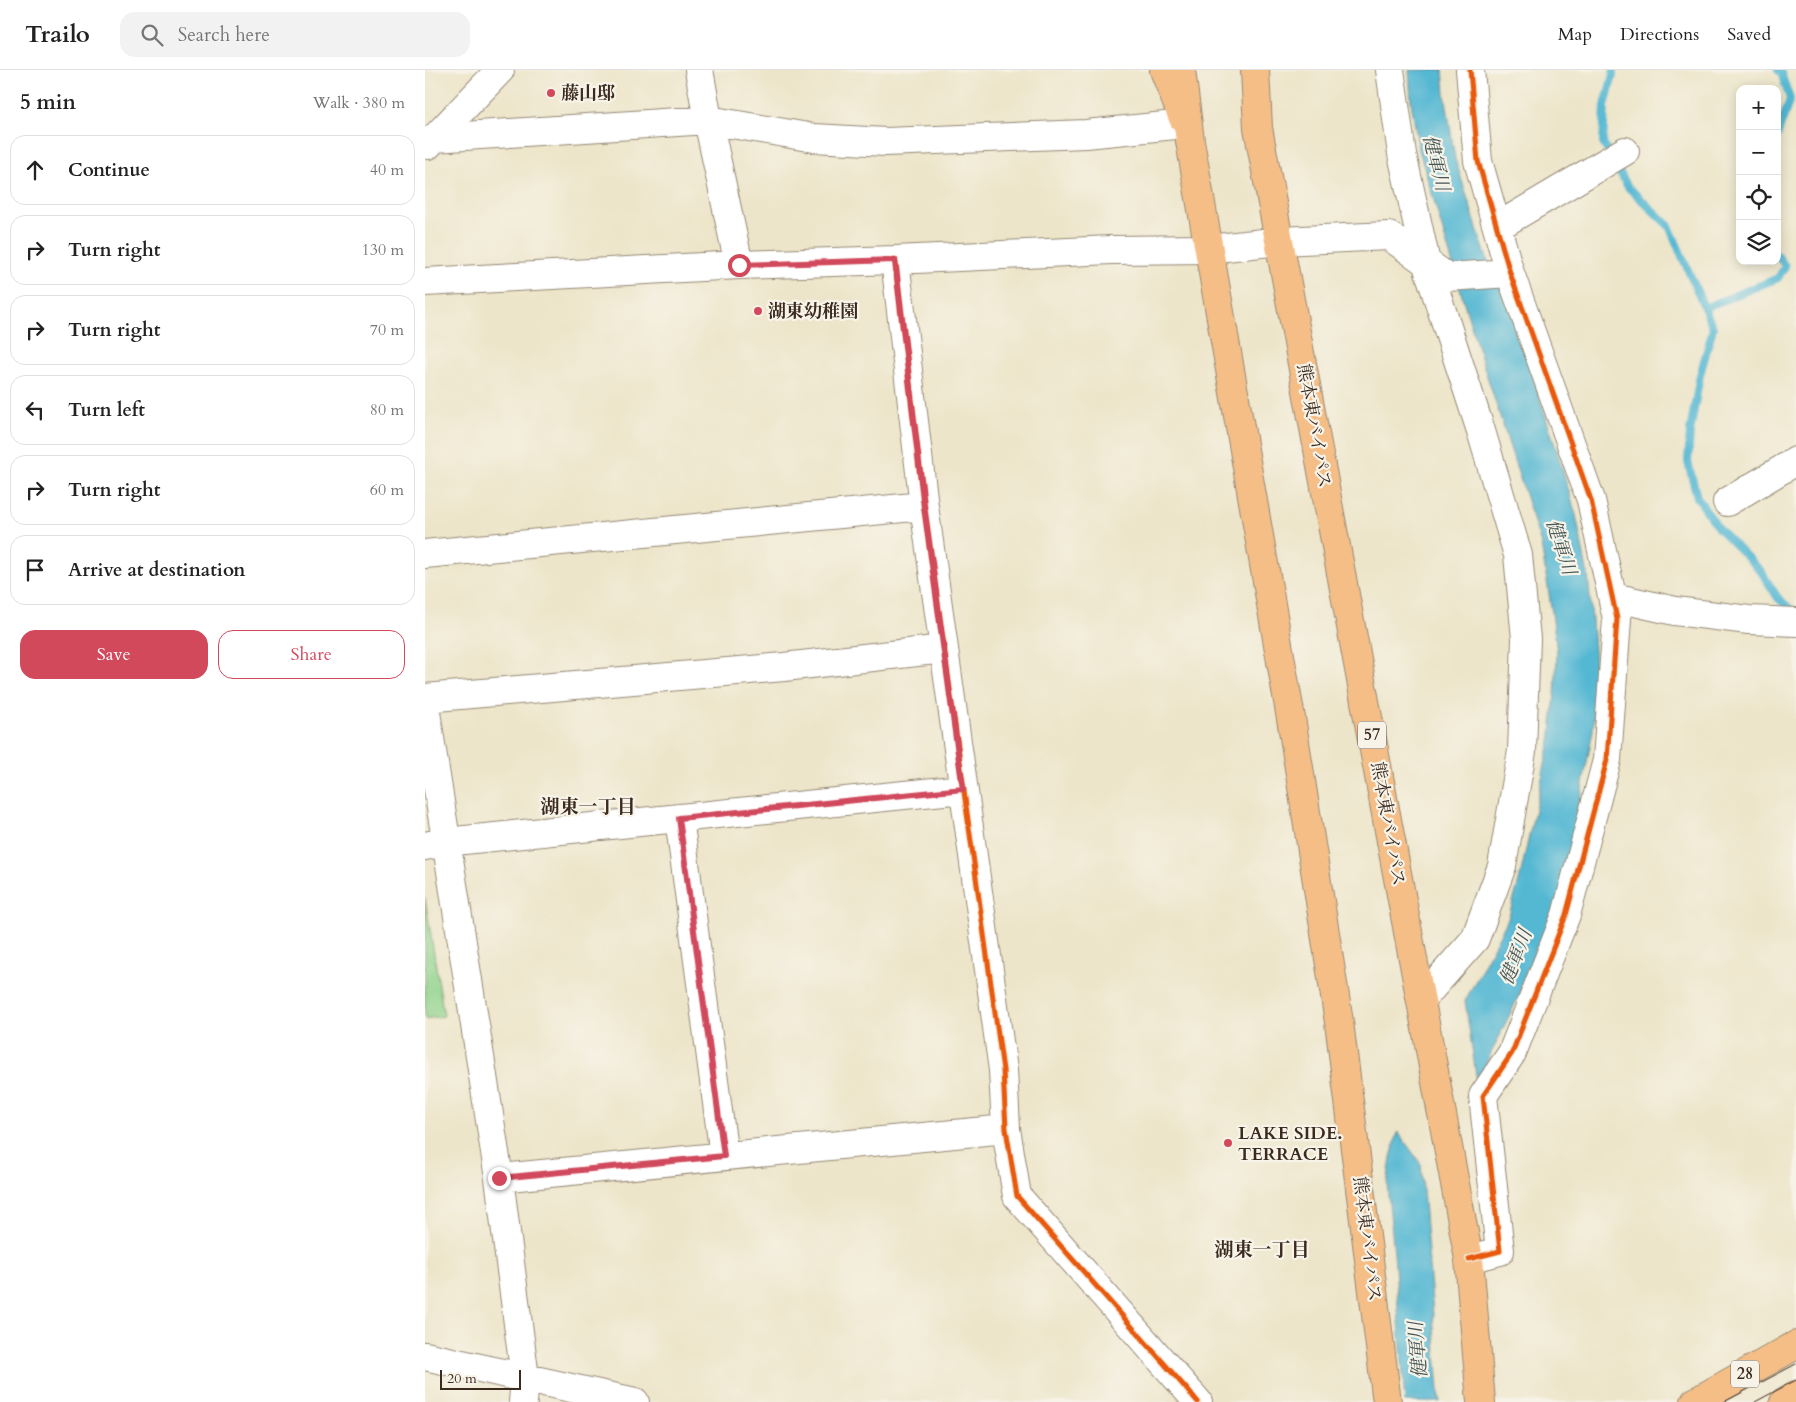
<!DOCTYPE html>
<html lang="en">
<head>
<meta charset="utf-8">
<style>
	:root { --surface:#fff; --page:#f2f2f2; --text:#222; --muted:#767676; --line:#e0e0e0; --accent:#d1495b }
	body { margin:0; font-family:Cardo,"Noto Serif JP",serif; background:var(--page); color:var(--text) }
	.controls { position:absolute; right:15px; top:15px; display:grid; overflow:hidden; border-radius:10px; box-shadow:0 2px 12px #0003 }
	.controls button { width:45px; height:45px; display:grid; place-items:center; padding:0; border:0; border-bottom:1px solid var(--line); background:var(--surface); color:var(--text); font:25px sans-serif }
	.scale { position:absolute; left:15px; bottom:12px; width:81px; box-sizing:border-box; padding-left:5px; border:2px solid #3b2a1e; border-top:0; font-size:14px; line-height:18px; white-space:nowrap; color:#3b2a1e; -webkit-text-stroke:4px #f7f3e8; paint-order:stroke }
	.stop { position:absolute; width:15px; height:15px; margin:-11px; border:4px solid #d1495b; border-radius:50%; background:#fff }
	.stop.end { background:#d1495b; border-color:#fff; box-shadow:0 1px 5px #0008 }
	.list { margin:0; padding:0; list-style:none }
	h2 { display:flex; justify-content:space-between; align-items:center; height:65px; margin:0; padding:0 20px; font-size:21px }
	h2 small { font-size:16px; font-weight:400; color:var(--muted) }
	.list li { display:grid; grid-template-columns:32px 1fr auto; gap:15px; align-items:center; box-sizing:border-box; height:70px; margin:0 10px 10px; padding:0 10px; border:1px solid var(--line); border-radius:15px }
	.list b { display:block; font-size:19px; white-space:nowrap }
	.list em { font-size:16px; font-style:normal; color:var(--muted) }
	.actions { display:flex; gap:10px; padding:15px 20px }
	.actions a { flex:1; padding:11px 0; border:1px solid var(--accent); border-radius:15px; text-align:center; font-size:18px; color:var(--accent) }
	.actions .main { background:var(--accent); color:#fff }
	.icon { flex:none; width:28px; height:28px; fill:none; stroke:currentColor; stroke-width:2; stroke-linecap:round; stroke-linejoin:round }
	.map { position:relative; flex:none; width:1371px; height:1332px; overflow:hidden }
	header { display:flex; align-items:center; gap:30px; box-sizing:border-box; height:70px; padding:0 25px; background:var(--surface); border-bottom:1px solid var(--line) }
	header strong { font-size:24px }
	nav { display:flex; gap:28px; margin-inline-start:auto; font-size:18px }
	.search { width:350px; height:45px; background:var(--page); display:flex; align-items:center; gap:12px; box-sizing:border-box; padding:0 18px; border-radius:15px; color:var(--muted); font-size:19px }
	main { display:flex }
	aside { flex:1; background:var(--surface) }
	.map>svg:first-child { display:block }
	.green { fill:#8fd28b; stroke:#657e54 }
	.water { fill:#55b8d3; stroke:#487178 }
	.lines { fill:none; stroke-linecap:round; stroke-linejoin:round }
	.stream { stroke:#55b8d3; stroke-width:8 }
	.minor-casing { stroke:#948874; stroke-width:30 }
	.major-casing { stroke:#948874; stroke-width:30 }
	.highway-casing { stroke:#948874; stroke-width:30 }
	.minor { stroke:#fff; stroke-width:28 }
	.major { stroke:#f6be87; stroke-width:28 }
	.highway { stroke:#f6be87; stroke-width:28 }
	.tram { stroke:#3b2a1e; stroke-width:1 }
	.cycleway-casing { stroke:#f7f3e8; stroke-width:8 }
	.cycleway { stroke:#e8590c; stroke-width:5 }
	.route { stroke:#d1495b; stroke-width:6 }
	.poi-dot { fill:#d1495b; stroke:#f7f3e8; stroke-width:2 }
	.labels { text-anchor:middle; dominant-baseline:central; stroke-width:4.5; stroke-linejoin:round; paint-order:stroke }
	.shield { fill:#f7f3e8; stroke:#73665b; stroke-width:1 }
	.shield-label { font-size:16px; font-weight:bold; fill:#3b2a1e }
	.poi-label { font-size:18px; font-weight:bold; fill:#3b2a1e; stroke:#f7f3e8; text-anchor:start }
	.street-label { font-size:18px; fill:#3b2a1e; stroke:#f7f3e8 }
	.water-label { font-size:19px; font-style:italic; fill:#435554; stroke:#f7f3e8 }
	.neighbourhood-label { font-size:19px; font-weight:bold; fill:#3b2a1e; stroke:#f7f3e8 }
</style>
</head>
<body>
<header>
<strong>Trailo</strong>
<div class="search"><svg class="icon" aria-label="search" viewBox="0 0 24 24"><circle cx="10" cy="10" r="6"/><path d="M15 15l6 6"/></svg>Search here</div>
<nav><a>Map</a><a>Directions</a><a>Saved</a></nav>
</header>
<main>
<aside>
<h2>5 min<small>Walk · 380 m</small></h2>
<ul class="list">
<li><svg class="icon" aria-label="ahead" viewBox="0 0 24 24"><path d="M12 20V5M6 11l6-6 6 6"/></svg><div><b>Continue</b></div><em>40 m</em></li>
<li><svg class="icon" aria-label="right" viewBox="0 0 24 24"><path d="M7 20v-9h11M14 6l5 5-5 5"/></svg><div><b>Turn right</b></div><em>130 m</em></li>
<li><svg class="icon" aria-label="right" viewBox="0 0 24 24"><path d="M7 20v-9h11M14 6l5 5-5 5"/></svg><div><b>Turn right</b></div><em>70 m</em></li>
<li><svg class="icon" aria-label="left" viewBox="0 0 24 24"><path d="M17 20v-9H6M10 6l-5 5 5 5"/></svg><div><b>Turn left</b></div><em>80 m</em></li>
<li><svg class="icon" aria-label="right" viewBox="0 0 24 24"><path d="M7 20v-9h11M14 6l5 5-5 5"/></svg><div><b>Turn right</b></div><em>60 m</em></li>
<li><svg class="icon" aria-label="arrive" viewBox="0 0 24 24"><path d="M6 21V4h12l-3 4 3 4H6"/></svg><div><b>Arrive at destination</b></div></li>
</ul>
<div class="actions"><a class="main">Save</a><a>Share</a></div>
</aside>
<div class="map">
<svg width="1371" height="1332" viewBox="0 0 1371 1332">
	<rect width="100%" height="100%" fill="#f7f3e8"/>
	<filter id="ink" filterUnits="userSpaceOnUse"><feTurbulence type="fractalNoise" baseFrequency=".02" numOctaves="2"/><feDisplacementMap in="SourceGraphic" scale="10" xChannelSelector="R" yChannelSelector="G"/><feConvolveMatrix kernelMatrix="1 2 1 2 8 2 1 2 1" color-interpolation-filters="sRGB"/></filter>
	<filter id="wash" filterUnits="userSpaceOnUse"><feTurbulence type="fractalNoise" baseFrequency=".0096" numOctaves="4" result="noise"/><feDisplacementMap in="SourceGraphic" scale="20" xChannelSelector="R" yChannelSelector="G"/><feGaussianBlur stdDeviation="1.12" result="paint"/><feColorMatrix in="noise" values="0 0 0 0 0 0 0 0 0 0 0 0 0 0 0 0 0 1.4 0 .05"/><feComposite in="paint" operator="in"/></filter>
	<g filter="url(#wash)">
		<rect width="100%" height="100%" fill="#ede5c9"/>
		<path class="green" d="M 0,828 L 19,946 L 0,949 Z"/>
		<path class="water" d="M 984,0 L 1018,0 L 1020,23 L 1030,89 L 1062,189 L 1077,212 L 1131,378 L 1151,445 L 1163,506 L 1167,549 L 1171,612 L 1168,660 L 1140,810 L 1124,864 L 1052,1012 L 1040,931 L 1083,849 L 1094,811 L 1125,672 L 1130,626 L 1132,583 L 1127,543 L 1116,474 L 1045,253 L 994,80 L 986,32 Z
			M 973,1062 L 996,1094 L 1015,1332 L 980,1332 L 969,1183 L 962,1114 L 966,1087 Z"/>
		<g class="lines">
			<path class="stream" d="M 1189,0 L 1180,36 L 1178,73 L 1203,117 L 1244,156 L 1288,258 L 1275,305 L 1265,362 L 1263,392 L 1272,427 L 1293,458 L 1335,500 L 1353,528 L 1371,544
				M 1352,66 L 1365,29 L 1356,3 L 1353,0
				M 1279,238 L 1353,208 L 1360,196 L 1352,185"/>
		</g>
	</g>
	<g filter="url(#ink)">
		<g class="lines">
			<defs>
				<path id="minor" d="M 274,0 L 283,50 L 314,195
					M 965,0 L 977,84 L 1001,192 L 1056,361 L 1093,485 L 1101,569 L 1097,681 L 1077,796 L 1050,869 L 996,930
					M 9,68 L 283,50 L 389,68 L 461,72 L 661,64 L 760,54
					M 3,75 L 75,0
					M 1072,157 L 1200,81
					M 470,190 L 499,436 L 578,1000 L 581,1059 L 592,1126 L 773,1332
					M 0,212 L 314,195 L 470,190 L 686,180 L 783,179 L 855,171 L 964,166 L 1022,207 L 1085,203
					M 1302,432 L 1371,391
					M 0,484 L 499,436
					M 1188,527 L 1250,541 L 1324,550 L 1371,552
					M 0,628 L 359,597 L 519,579
					M 0,636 L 74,1108 L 100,1308 L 98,1332
					M 254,748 L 299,1086
					M 0,776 L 20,772 L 538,719
					M 74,1108 L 581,1059
					M 1044,1189 L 1075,1181 L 1058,1026 L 1087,983 L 1141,845 L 1182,690 L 1192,549 L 1166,430 L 1085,203 L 1053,91 L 1045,0
					M 0,1286 L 210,1332"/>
				<path id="major" d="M 739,0 L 758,48
					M 1270,1332 L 1371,1275
					M 1359,1332 L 1371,1325"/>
				<path id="highway" d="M 756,0 L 765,71 L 868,660 L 914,952 L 962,1332
					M 830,0 L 833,58 L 1044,1189 L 1056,1332"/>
			</defs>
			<use href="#minor" class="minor-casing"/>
			<use href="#major" class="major-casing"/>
			<use href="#highway" class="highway-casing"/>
			<use href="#minor" class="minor"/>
			<use href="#major" class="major"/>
			<use href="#highway" class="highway"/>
			<path class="tram" d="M 1299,1332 L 1371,1294
				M 1330,1332 L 1371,1310"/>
			<defs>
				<path id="cycleway" d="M 470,190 L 499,436 L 578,1000 L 581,1059 L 592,1126 L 773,1332
					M 1044,1189 L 1075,1181 L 1058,1026 L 1087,983 L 1141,845 L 1182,690 L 1192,549 L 1166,430 L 1085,203 L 1053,91 L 1045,0"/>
			</defs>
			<use href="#cycleway" class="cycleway-casing"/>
			<use href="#cycleway" class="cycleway"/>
		</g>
	</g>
	<g class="lines" filter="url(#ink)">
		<path class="route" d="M 74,1108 L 299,1086 L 254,748 L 538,719 L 499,436 L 470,190 L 314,195"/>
	</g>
	<g class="poi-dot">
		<circle cx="126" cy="23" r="5"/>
		<circle cx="333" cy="241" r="5"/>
		<circle cx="803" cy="1073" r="5"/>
	</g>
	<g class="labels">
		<g class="shield">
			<rect x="933" y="651.5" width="28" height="27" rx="4"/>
			<rect x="1306" y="1290.5" width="28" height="27" rx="4"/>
		</g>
		<g class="shield-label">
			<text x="947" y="665">57</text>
			<text x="1320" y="1304">28</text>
		</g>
		<g class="poi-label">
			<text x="136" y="23">藤山邸</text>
			<text x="343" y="241">湖東幼稚園</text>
			<text x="813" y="1063">LAKE SIDE.<tspan x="813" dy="21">TERRACE</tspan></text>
		</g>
		<g class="street-label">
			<text transform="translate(889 356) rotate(80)">熊本東バイパス</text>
			<text transform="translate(963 754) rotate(80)">熊本東バイパス</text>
			<text transform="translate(942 1169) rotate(83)">熊本東バイパス</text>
		</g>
		<g class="water-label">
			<text transform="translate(1011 93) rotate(76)">健軍川</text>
			<text transform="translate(1136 477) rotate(72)">健軍川</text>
			<text transform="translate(1091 887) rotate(-69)">健軍川</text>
			<text transform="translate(993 1280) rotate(-95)">健軍川</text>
		</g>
		<g class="neighbourhood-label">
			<text x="163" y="737">湖東一丁目</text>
			<text x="837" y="1180">湖東一丁目</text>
		</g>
	</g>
</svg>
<div class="controls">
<button>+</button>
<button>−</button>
<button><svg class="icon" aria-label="locate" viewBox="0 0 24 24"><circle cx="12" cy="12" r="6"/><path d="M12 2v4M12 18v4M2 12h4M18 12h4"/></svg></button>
<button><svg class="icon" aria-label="layers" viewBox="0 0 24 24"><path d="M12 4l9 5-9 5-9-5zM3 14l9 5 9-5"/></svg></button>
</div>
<div class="scale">20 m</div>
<div class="stop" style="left:314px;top:195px"></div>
<div class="stop end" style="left:74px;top:1108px"></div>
</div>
</main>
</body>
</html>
